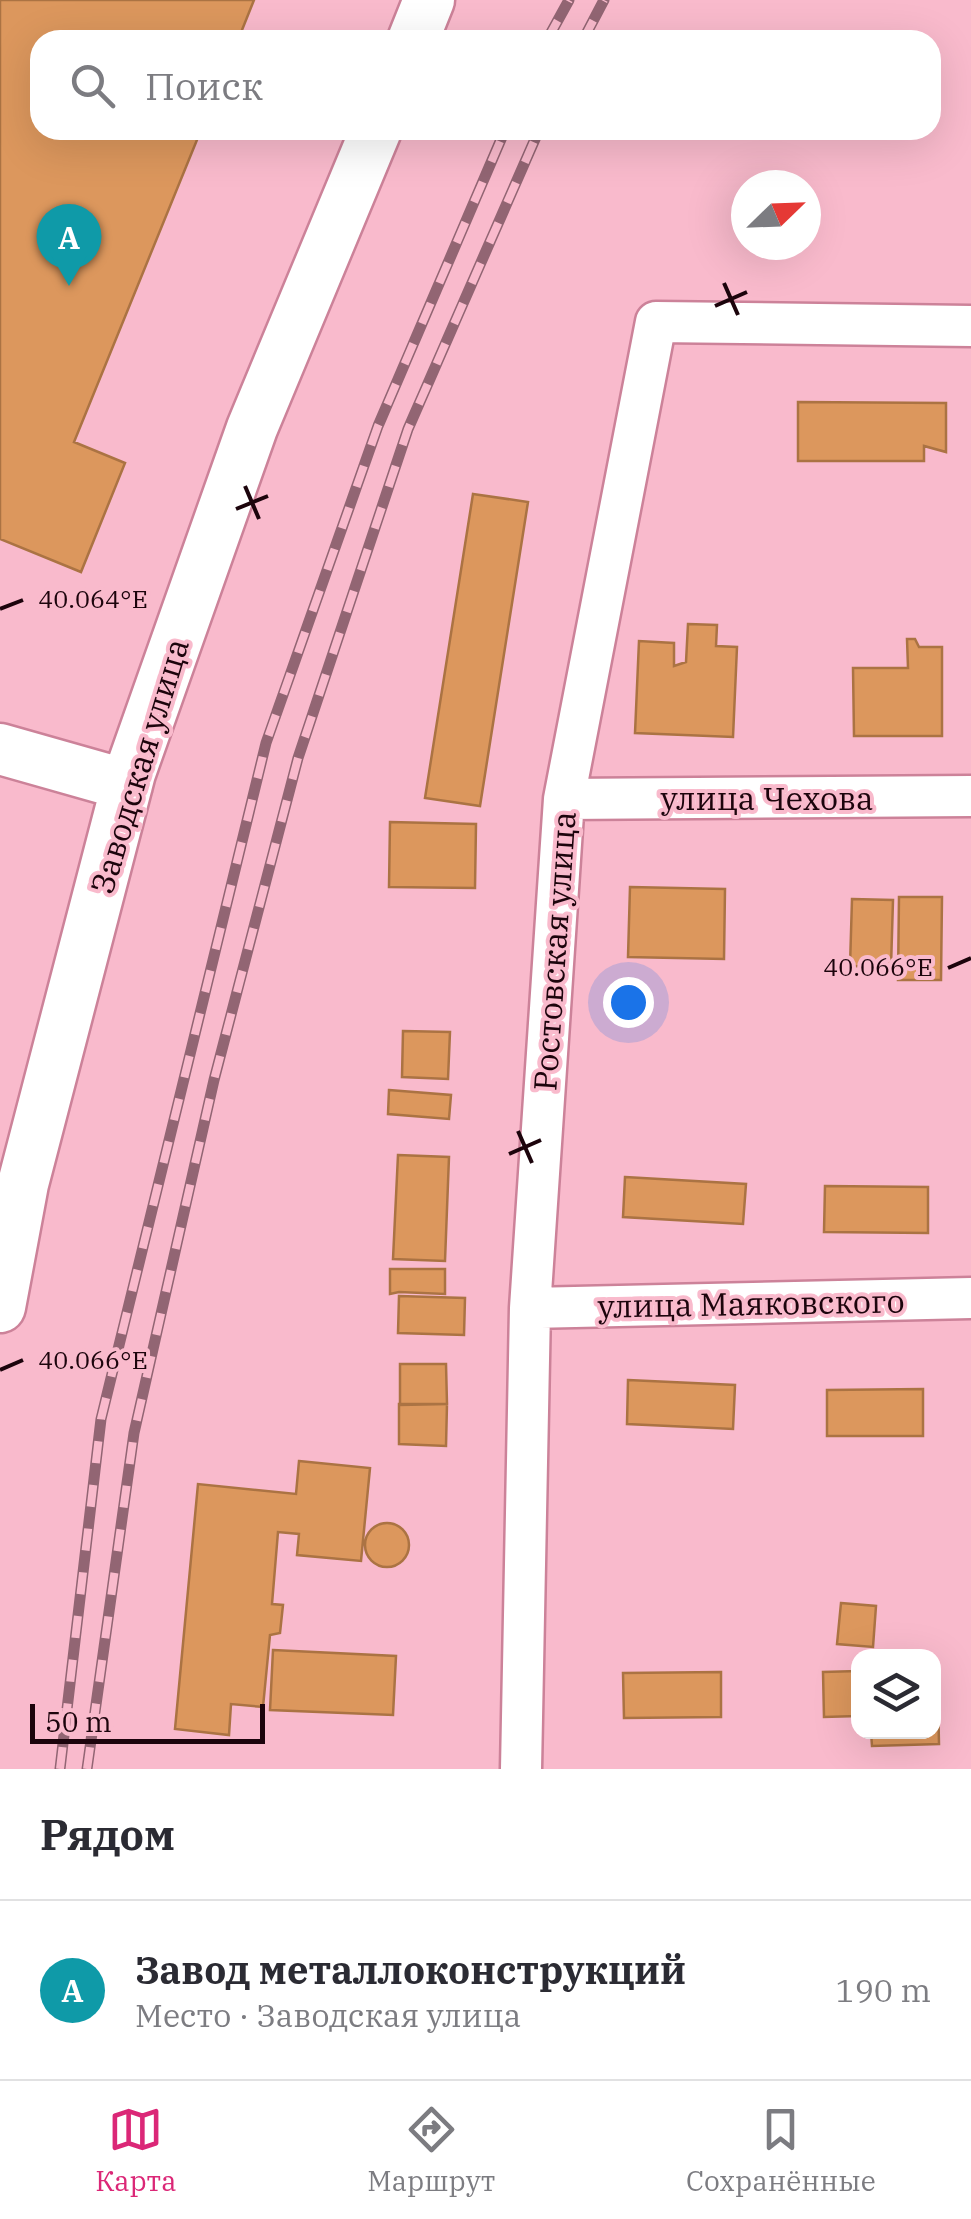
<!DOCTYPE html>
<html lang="ru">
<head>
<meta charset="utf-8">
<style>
	:root { --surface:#fff; --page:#f2f2f3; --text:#2b2b33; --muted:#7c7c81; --line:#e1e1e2; --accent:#db2777 }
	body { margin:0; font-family:"IBM Plex Serif",serif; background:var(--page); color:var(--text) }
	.controls { position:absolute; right:30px; bottom:30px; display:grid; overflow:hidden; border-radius:20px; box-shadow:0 10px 40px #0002 }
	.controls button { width:90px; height:90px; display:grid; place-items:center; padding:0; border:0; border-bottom:2px solid var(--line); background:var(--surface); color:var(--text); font:50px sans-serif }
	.compass { position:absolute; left:731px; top:170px; width:90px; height:90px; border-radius:50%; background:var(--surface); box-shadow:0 10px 40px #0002; rotate:67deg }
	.scale { position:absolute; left:30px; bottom:25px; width:235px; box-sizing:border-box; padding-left:10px; border:5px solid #1c040c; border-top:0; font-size:28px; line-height:35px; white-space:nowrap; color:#1c040c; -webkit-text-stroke:8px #f9bacc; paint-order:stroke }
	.you { position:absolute; left:628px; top:1002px; width:35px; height:35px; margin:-25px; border:8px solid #fff; border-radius:50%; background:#1a73e8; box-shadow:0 0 0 15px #1a73e833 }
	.badge { display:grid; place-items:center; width:65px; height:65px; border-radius:50%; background:var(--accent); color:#fff; font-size:32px; font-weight:700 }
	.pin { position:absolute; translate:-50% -82px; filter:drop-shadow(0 2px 5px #0008) }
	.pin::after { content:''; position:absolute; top:52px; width:35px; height:30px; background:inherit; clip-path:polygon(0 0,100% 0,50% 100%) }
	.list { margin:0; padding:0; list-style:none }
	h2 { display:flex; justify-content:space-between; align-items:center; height:130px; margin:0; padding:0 40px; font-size:42px }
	h2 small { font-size:32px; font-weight:400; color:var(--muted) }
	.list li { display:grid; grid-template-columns:65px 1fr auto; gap:30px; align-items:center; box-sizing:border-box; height:180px; padding:0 40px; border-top:2px solid var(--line) }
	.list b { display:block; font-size:38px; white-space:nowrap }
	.list p { margin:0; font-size:32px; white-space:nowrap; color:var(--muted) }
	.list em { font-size:32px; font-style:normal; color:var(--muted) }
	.icon { flex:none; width:55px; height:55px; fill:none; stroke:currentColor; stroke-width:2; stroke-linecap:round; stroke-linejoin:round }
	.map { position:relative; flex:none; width:971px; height:1769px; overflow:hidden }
	.search { position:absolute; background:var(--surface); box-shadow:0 10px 40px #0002; left:30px; right:30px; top:30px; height:110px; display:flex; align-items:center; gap:25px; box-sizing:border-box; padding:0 35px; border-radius:30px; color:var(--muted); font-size:38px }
	.sheet { height:310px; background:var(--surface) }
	nav { display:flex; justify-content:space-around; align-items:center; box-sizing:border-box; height:140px; border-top:2px solid var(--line); background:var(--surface); font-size:28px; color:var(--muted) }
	nav a { display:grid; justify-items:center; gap:5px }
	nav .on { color:var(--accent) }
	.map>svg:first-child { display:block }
	.building { fill:#dc975d; stroke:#ab7343; stroke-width:2.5 }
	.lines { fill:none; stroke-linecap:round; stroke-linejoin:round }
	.minor-casing { stroke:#cc8299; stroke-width:45 }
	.major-casing { stroke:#cc8299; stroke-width:55 }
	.minor { stroke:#fff; stroke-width:40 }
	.major { stroke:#fff; stroke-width:50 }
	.rail-casing { stroke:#926573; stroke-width:11 }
	.rail { stroke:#f9bacc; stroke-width:8; stroke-dasharray:22; stroke-linecap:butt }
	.ticks { fill:none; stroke:#1c040c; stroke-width:4 }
	.labels { text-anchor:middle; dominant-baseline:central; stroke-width:8; stroke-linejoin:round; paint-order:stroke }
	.street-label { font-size:32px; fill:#1c040c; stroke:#f9bacc }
	.ticks-label { font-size:25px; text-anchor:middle; fill:#1c040c; stroke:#f9bacc; stroke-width:8; stroke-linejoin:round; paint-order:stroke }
</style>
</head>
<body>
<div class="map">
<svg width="971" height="1769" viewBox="0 0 971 1769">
	<rect width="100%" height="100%" fill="#f9bacc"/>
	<path class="building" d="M 0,0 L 254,0 L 238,40 L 40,40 L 40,130 L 201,130 L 74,442 L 125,463 L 81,572 L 0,539 Z
		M 798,402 L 946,403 L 946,452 L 924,446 L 924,461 L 798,461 Z
		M 473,494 L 528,502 L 480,806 L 425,798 Z
		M 688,624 L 717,625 L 716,646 L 737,647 L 733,737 L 635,733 L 639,641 L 674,643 L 674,666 L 686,662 Z
		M 907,639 L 915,639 L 919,647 L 942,647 L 942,736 L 854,736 L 853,668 L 908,668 Z
		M 390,822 L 476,824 L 475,888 L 389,887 Z
		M 630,887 L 725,889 L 724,959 L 628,957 Z
		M 899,897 L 942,897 L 941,980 L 898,980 Z
		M 852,899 L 893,900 L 891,967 L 850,966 Z
		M 403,1031 L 450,1032 L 448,1079 L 402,1077 Z
		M 389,1090 L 451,1095 L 449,1119 L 388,1114 Z
		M 398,1155 L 449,1157 L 445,1261 L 393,1259 Z
		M 625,1177 L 746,1184 L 743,1224 L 623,1217 Z
		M 825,1186 L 928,1187 L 928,1233 L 824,1232 Z
		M 390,1269 L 445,1269 L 445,1294 L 399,1292 L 390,1294 Z
		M 399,1296 L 465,1298 L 464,1335 L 398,1333 Z
		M 400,1364 L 446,1364 L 447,1404 L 400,1405 Z
		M 628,1380 L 735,1385 L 733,1429 L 627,1424 Z
		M 923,1389 L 923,1436 L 827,1436 L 827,1390 Z
		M 399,1404 L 447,1404 L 446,1446 L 399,1444 Z
		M 299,1461 L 370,1468 L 361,1561 L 297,1555 L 299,1534 L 278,1532 L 272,1604 L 283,1605 L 280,1633 L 270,1635 L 263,1707 L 231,1704 L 229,1735 L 175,1729 L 198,1484 L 296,1494 Z
		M365 1545a22 22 0 1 1 44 0a22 22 0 1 1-44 0Z
		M 841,1603 L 876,1606 L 873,1647 L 837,1644 Z
		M 273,1650 L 396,1656 L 393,1715 L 270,1710 Z
		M 858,1671 L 858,1716 L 824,1717 L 823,1672 Z
		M 721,1672 L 721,1717 L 624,1718 L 623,1673 Z
		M 934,1698 L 938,1698 L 939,1744 L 872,1746 L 871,1732 L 934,1732 Z"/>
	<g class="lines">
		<defs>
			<path id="minor" d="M 564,799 L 971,796
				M 530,1308 L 971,1298
				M 521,1769 L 530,1308 L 564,799 L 656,322 L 971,326"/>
			<path id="major" d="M 413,40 L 429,0
				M 0,749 L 127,785
				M 0,1307 L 23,1184 L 130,773 L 252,428 L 376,130"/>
		</defs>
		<use href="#minor" class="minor-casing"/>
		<use href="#major" class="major-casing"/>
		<use href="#minor" class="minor"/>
		<use href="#major" class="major"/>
		<defs>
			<path id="rail" d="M 547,40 L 569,0
				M 583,40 L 604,0
				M 60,1769 L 101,1419 L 266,743 L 378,426 L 505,130
				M 87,1769 L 134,1433 L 214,1080 L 298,758 L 408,429 L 539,130"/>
		</defs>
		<use href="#rail" class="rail-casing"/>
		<use href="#rail" class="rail"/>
	</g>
	<path class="ticks" d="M 724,283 L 738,315M 715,306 L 747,292M 245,486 L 259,519M 236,509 L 268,496M 0,609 L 23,600M 948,968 L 971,958M 518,1131 L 532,1163M 509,1154 L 541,1140M 0,1370 L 23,1360"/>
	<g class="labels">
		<g class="street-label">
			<text transform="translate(139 766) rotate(-73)">Заводская улица</text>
			<text x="767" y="798">улица Чехова</text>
			<text transform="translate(554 951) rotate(-86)">Ростовская улица</text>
			<text transform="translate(751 1303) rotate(-1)">улица Маяковского</text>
		</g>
	</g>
	<g class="ticks-label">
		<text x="93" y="608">40.064°E</text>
		<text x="878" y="976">40.066°E</text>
		<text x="93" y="1369">40.066°E</text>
	</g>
</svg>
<div class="controls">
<button><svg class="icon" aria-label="layers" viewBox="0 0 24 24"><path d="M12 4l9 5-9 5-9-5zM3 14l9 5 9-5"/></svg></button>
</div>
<svg class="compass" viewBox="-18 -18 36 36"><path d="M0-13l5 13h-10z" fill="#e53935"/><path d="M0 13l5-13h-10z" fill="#7c7c81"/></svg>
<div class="scale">50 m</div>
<div class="you"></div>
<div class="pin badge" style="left:69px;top:286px;background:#0f9aa8">A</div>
<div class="search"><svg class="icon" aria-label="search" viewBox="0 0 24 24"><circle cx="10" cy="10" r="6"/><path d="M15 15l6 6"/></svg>Поиск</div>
</div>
<section class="sheet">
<h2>Рядом<small></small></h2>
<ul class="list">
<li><span class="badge" style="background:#0f9aa8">A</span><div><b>Завод металлоконструкций</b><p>Место · Заводская улица</p></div><em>190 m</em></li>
</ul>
</section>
<nav>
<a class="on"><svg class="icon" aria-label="map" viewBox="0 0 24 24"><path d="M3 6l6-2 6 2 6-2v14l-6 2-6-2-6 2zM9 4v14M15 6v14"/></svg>Карта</a>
<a><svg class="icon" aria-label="directions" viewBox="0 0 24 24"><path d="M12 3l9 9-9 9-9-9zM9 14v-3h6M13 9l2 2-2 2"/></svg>Маршрут</a>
<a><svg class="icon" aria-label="saved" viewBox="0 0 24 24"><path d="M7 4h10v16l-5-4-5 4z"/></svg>Сохранённые</a>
</nav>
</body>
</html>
